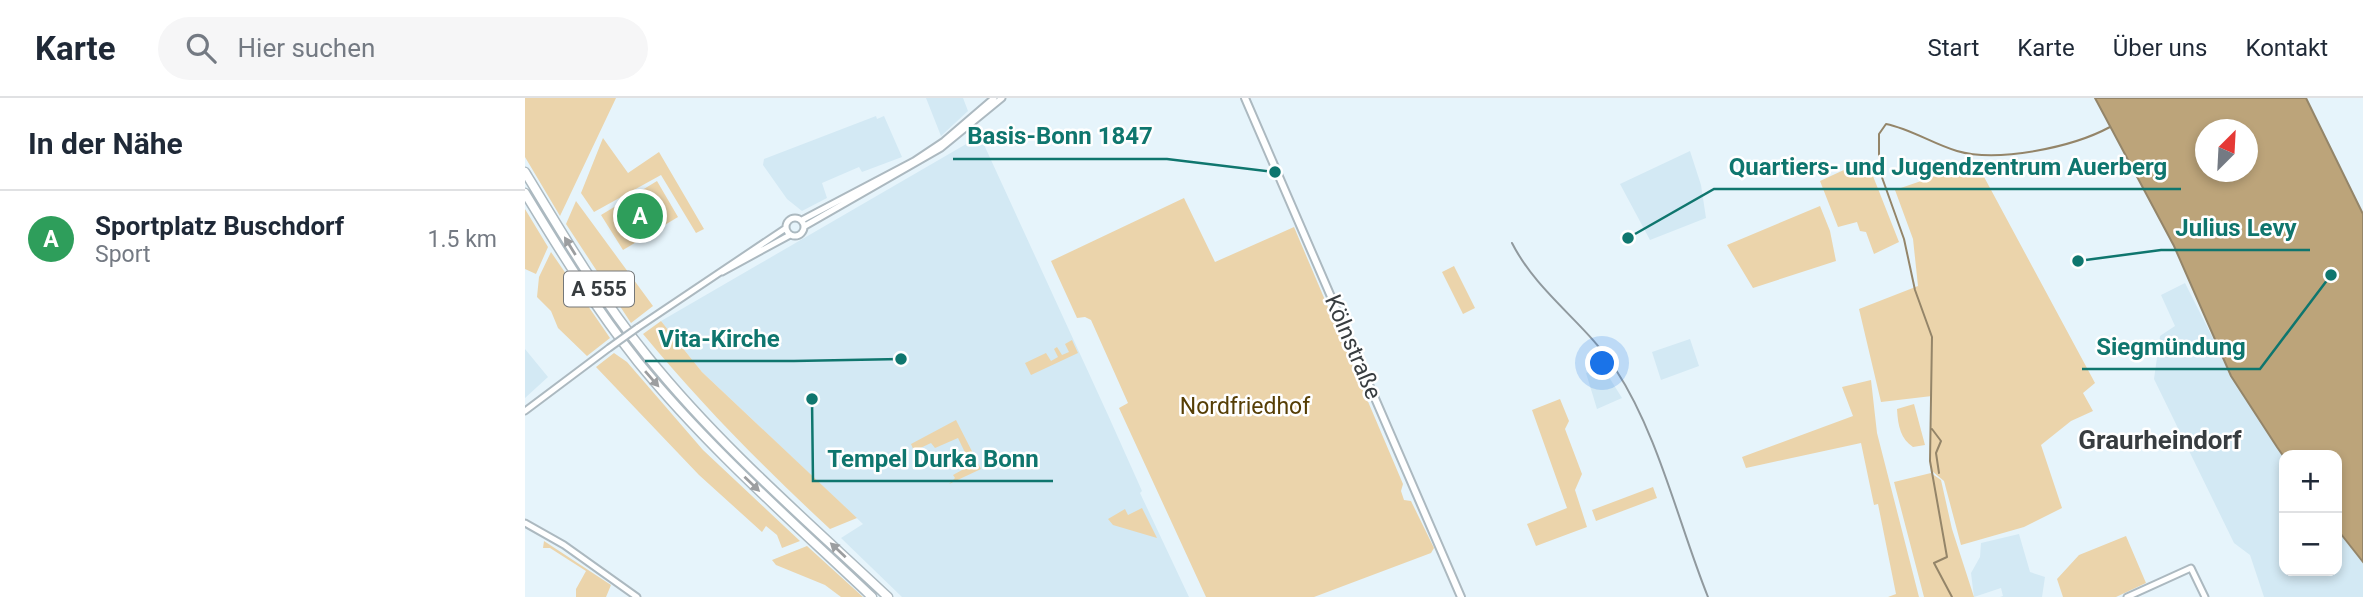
<!DOCTYPE html>
<html lang="de">
<head>
<meta charset="utf-8">
<style>
	:root { --surface:#fff; --page:#f6f6f7; --text:#1f2937; --muted:#747a83; --line:#e0e1e3; --accent:#8a6403 }
	body { margin:0; font-family:Roboto,sans-serif; background:var(--page); color:var(--text) }
	.controls { position:absolute; right:21px; bottom:21px; display:grid; overflow:hidden; border-radius:14px; box-shadow:0 4px 10px #0003 }
	.controls button { width:63px; height:63px; display:grid; place-items:center; padding:0; border:0; border-bottom:2px solid var(--line); background:var(--surface); color:var(--text); font:35px sans-serif }
	.compass { position:absolute; left:1670px; top:21px; width:63px; height:63px; border-radius:50%; background:var(--surface); box-shadow:0 4px 10px #0003; rotate:24deg }
	.you { position:absolute; left:1078px; top:266px; width:24px; height:24px; margin:-18px; border:5px solid #fff; border-radius:50%; background:#1a73e8; box-shadow:0 0 0 10px #1a73e833 }
	.badge { display:grid; place-items:center; width:46px; height:46px; border-radius:50%; background:var(--accent); color:#fff; font-size:23px; font-weight:700 }
	.pin { position:absolute; translate:-50% -50%; border:4px solid #fff; box-shadow:0 2px 7px #0006 }
	.list { margin:0; padding:0; list-style:none }
	h2 { display:flex; justify-content:space-between; align-items:center; height:91px; margin:0; padding:0 28px; font-size:30px }
	h2 small { font-size:23px; font-weight:400; color:var(--muted) }
	.list li { display:grid; grid-template-columns:46px 1fr auto; gap:21px; align-items:center; box-sizing:border-box; height:98px; padding:0 28px; border-top:2px solid var(--line) }
	.list b { display:block; font-size:26px; white-space:nowrap }
	.list p { margin:0; font-size:23px; white-space:nowrap; color:var(--muted) }
	.list em { font-size:23px; font-style:normal; color:var(--muted) }
	.icon { flex:none; width:38px; height:38px; fill:none; stroke:currentColor; stroke-width:2; stroke-linecap:round; stroke-linejoin:round }
	.map { position:relative; flex:none; width:1838px; height:499px; overflow:hidden }
	header { display:flex; align-items:center; gap:42px; box-sizing:border-box; height:98px; padding:0 35px; background:var(--surface); border-bottom:2px solid var(--line) }
	header strong { font-size:33px }
	nav { display:flex; gap:38px; margin-inline-start:auto; font-size:24px }
	.search { width:490px; height:63px; background:var(--page); display:flex; align-items:center; gap:18px; box-sizing:border-box; padding:0 24px; border-radius:38px; color:var(--muted); font-size:26px }
	main { display:flex }
	aside { flex:1; background:var(--surface) }
	.map>svg:first-child { display:block }
	.built { fill:#d3e9f4 }
	.green { fill:#ebd4ab }
	.water { fill:#bca47a; stroke:#948569; stroke-width:2; fill-rule:evenodd }
	.lines { fill:none; stroke-linecap:round; stroke-linejoin:round }
	.stream { stroke:#948569; stroke-width:2 }
	.tertiary-casing { stroke:#acb9c0; stroke-width:9 }
	.secondary-casing { stroke:#acb9c0; stroke-width:10 }
	.motorway-casing { stroke:#acb9c0; stroke-width:11 }
	.tertiary { stroke:#fff; stroke-width:5 }
	.secondary { stroke:#fff; stroke-width:6 }
	.motorway { stroke:#fff; stroke-width:8 }
	.tram { stroke:#90999e; stroke-width:2 }
	.tertiary-bridge-casing { stroke:#acb9c0; stroke-width:9; stroke-linecap:butt }
	.tertiary-bridge { stroke:#fff; stroke-width:5 }
	.oneway { fill:#9c9ea0 }
	.labels { text-anchor:middle; dominant-baseline:central; stroke-width:5; stroke-linejoin:round; paint-order:stroke }
	.shield { fill:#fff; stroke:#747779; stroke-width:2 }
	.shield-label { font-size:21px; font-weight:bold; fill:#383d40 }
	.street-label { font-size:23px; fill:#383d40; stroke:#fff }
	.park-label { font-size:23px; fill:#563e05; stroke:#fff }
	.quarter-label { font-size:26px; font-weight:bold; fill:#383d40; stroke:#fff }
	.leader { fill:none; stroke:#0f766e; stroke-width:2.5 }
	.callout-dot { fill:#0f766e; stroke:#fff; stroke-width:2.5 }
	.callout-label { font-size:24px; text-anchor:middle; font-weight:bold; fill:#0f766e; stroke:#fff; stroke-width:5; stroke-linejoin:round; paint-order:stroke }
</style>
</head>
<body>
<header>
<strong>Karte</strong>
<div class="search"><svg class="icon" aria-label="search" viewBox="0 0 24 24"><circle cx="10" cy="10" r="6"/><path d="M15 15l6 6"/></svg>Hier suchen</div>
<nav><a>Start</a><a>Karte</a><a>Über uns</a><a>Kontakt</a></nav>
</header>
<main>
<aside>
<h2>In der Nähe<small></small></h2>
<ul class="list">
<li><span class="badge" style="background:#2e9e5b">A</span><div><b>Sportplatz Buschdorf</b><p>Sport</p></div><em>1.5 km</em></li>
</ul>
</aside>
<div class="map">
<svg width="1838" height="499" viewBox="0 0 1838 499">
	<rect width="100%" height="100%" fill="#e6f4fb"/>
	<path class="built" d="M 401,0 L 438,0 L 443,13 L 416,38 Z
		M 351,18 L 352,21 L 359,18 L 377,59 L 337,74 L 334,69 L 297,85 L 302,100 L 277,113 L 262,101 L 238,67 L 239,61 Z
		M 455,38 L 583,317 L 617,393 L 615,395 L 664,499 L 377,499 L 316,440 L 338,426 L 177,274 L 136,223 Z
		M 1165,53 L 1176,87 L 1181,120 L 1125,142 L 1095,86 Z
		M 1660,185 L 1707,278 L 1759,359 L 1759,473 L 1812,473 L 1812,432 L 1838,465 L 1838,499 L 1739,499 L 1725,457 L 1709,445 L 1629,281 L 1635,238 L 1650,228 L 1636,197 Z
		M 1165,241 L 1174,268 L 1136,282 L 1127,254 Z
		M 0,251 L 23,279 L 0,300 Z
		M 1077,268 L 1097,300 L 1072,311 L 1061,275 Z
		M 1494,436 L 1505,474 L 1520,479 L 1517,499 L 1475,499 L 1478,498 L 1476,490 L 1449,499 L 1446,475 L 1455,459 L 1456,445 Z"/>
	<path class="green" d="M 0,0 L 91,0 L 35,118 L 0,59 Z
		M 78,40 L 103,75 L 134,54 L 179,131 L 171,135 L 136,77 L 69,114 L 56,95 Z
		M 1451,64 L 1570,285 L 1558,295 L 1568,313 L 1546,323 L 1516,347 L 1537,410 L 1499,429 L 1436,447 L 1419,383 L 1407,373 L 1405,363 L 1407,298 L 1356,304 L 1334,211 L 1393,188 L 1388,141 L 1370,92 Z
		M 1344,68 L 1374,144 L 1349,156 L 1341,134 L 1335,133 L 1332,124 L 1313,129 L 1295,83 L 1321,71 L 1323,73 Z
		M 132,83 L 153,119 L 98,152 L 76,117 Z
		M 659,100 L 690,164 L 769,129 L 878,386 L 876,393 L 879,402 L 886,403 L 909,450 L 906,455 L 789,499 L 681,499 L 594,310 L 603,305 L 566,222 L 560,219 L 552,220 L 526,163 Z
		M 51,103 L 128,208 L 106,225 L 41,126 Z
		M 1295,108 L 1305,133 L 1311,163 L 1228,190 L 1202,147 Z
		M 0,111 L 23,149 L 11,176 L 0,171 Z
		M 26,154 L 85,240 L 62,258 L 33,230 L 26,213 L 12,199 L 14,179 Z
		M 929,168 L 950,210 L 938,216 L 917,174 Z
		M 136,223 L 177,274 L 332,420 L 305,431 C 238,369 176,306 118,236 Z
		M 547,242 L 553,255 L 506,277 L 500,265 L 521,255 L 526,263 L 533,259 L 529,251 L 532,249 L 537,257 L 544,254 L 540,246 Z
		M 89,255 L 102,264 L 178,352 L 275,443 L 257,450 L 252,437 L 241,428 L 237,434 L 174,377 L 71,269 Z
		M 1346,282 L 1352,335 L 1394,499 L 1363,499 L 1371,496 L 1353,406 L 1349,407 L 1336,345 L 1221,370 L 1217,359 L 1328,318 L 1317,289 Z
		M 1035,301 L 1044,323 L 1040,331 L 1057,376 L 1050,392 L 1062,429 L 1011,448 L 1002,426 L 1042,410 L 1007,312 Z
		M 1389,306 L 1400,347 L 1388,349 C 1376,341 1373,329 1372,311 Z
		M 431,322 L 456,371 L 424,386 L 430,380 L 428,377 L 446,367 L 433,340 L 410,350 L 406,345 L 389,353 L 386,346 Z
		M 1406,375 L 1416,382 L 1427,431 L 1449,499 L 1399,499 L 1369,384 Z
		M 1128,389 L 1132,400 L 1071,423 L 1067,412 Z
		M 617,410 L 632,440 L 588,427 L 583,421 L 600,411 L 603,417 Z
		M 1601,438 L 1621,485 L 1591,499 L 1538,499 L 1532,481 L 1554,457 Z
		M 19,443 L 86,487 L 81,499 L 51,499 L 51,491 L 61,473 L 25,450 L 18,450 Z
		M 282,448 L 338,499 L 316,499 L 300,487 L 251,467 L 247,462 Z"/>
	<path class="water" d="M 1570,0 L 1781,0 L 1838,116 L 1838,464 L 1812,431 L 1812,357 L 1759,359 L 1752,349 L 1706,278 L 1649,148 ZM 1680,32 L 1722,32 L 1722,74 L 1680,74 Z"/>
	<g class="lines">
		<path class="stream" d="M 1407,331 L 1416,343 L 1411,355 L 1414,375
			M 1427,499 L 1409,465 L 1422,459 L 1405,363 L 1407,239 L 1390,192 L 1379,141 L 1354,71 L 1354,36 L 1361,26 C 1386,31 1408,46 1432,53 C 1473,65 1548,49 1585,29"/>
		<defs>
			<path id="tertiary" d="M261 129a9 9 0 1 1 18 0a9 9 0 1 1-18 0Z
				M 277,122 L 389,63 L 419,43 L 469,0
				M 280,128 L 416,50 L 477,0
				M 197,174 L 265,137
				M 112,230 L 261,130
				M 0,313 L 84,250
				M 0,425 L 39,447 L 112,499
				M 1602,499 L 1666,470 L 1680,499"/>
			<path id="secondary" d="M 720,0 L 936,499"/>
			<path id="motorway" d="M 0,74 C 38,137 76,201 123,259 C 194,347 281,422 363,499
				M 0,95 C 35,153 71,211 113,264 C 183,350 267,423 347,499"/>
		</defs>
		<use href="#tertiary" class="tertiary-casing"/>
		<use href="#secondary" class="secondary-casing"/>
		<use href="#motorway" class="motorway-casing"/>
		<use href="#tertiary" class="tertiary"/>
		<use href="#secondary" class="secondary"/>
		<use href="#motorway" class="motorway"/>
		<path class="tram" d="M 987,145 C 1013,196 1061,225 1091,272 C 1133,336 1154,427 1183,499"/>
		<defs>
			<path id="tertiary-bridge" d="M 84,250 L 112,230"/>
		</defs>
		<use href="#tertiary-bridge" class="tertiary-bridge-casing"/>
		<use href="#tertiary-bridge" class="tertiary-bridge"/>
	</g>
	<defs><path id="oneway-solid" d="M-6-.8H1V-3.2L6.5 0L1 3.2V.8H-6Z" transform="scale(1.75)"/></defs>
	<g class="oneway">
		<use href="#oneway-solid" transform="translate(45 148) rotate(-122)"/>
		<use href="#oneway-solid" transform="translate(127 281) rotate(49)"/>
		<use href="#oneway-solid" transform="translate(227 386) rotate(44)"/>
		<use href="#oneway-solid" transform="translate(313 452) rotate(-137)"/>
	</g>
	<g class="labels">
		<rect class="shield" x="39" y="173.5" width="70" height="35" rx="5"/>
		<g class="shield-label">
			<text x="74" y="191">A 555</text>
		</g>
		<g class="street-label">
			<text transform="translate(828 249) rotate(67)">Kölnstraße</text>
		</g>
		<g class="park-label">
			<text x="720" y="308">Nordfriedhof</text>
		</g>
		<g class="quarter-label">
			<text x="1635" y="342">Graurheindorf</text>
		</g>
	</g>
	<path class="leader" d="M750 74L642 61H428M1103 140L1189 91H1656M1553 163L1636 152H1785M376 261L269 263H120M1806 177L1735 271H1557M287 301L288 383H528"/>
	<g class="callout-dot">
		<circle cx="750" cy="74" r="7"/>
		<circle cx="1103" cy="140" r="7"/>
		<circle cx="1553" cy="163" r="7"/>
		<circle cx="376" cy="261" r="7"/>
		<circle cx="1806" cy="177" r="7"/>
		<circle cx="287" cy="301" r="7"/>
	</g>
	<g class="callout-label">
		<text x="535" y="46">Basis-Bonn 1847</text>
		<text x="1423" y="77">Quartiers- und Jugendzentrum Auerberg</text>
		<text x="1711" y="138">Julius Levy</text>
		<text x="194" y="249">Vita-Kirche</text>
		<text x="1646" y="257">Siegmündung</text>
		<text x="408" y="369">Tempel Durka Bonn</text>
	</g>
</svg>
<div class="controls">
<button>+</button>
<button>−</button>
</div>
<svg class="compass" viewBox="-18 -18 36 36"><path d="M0-13l5 13h-10z" fill="#e53935"/><path d="M0 13l5-13h-10z" fill="#747a83"/></svg>
<div class="you"></div>
<div class="pin badge" style="left:115px;top:118px;background:#2e9e5b">A</div>
</div>
</main>
</body>
</html>
